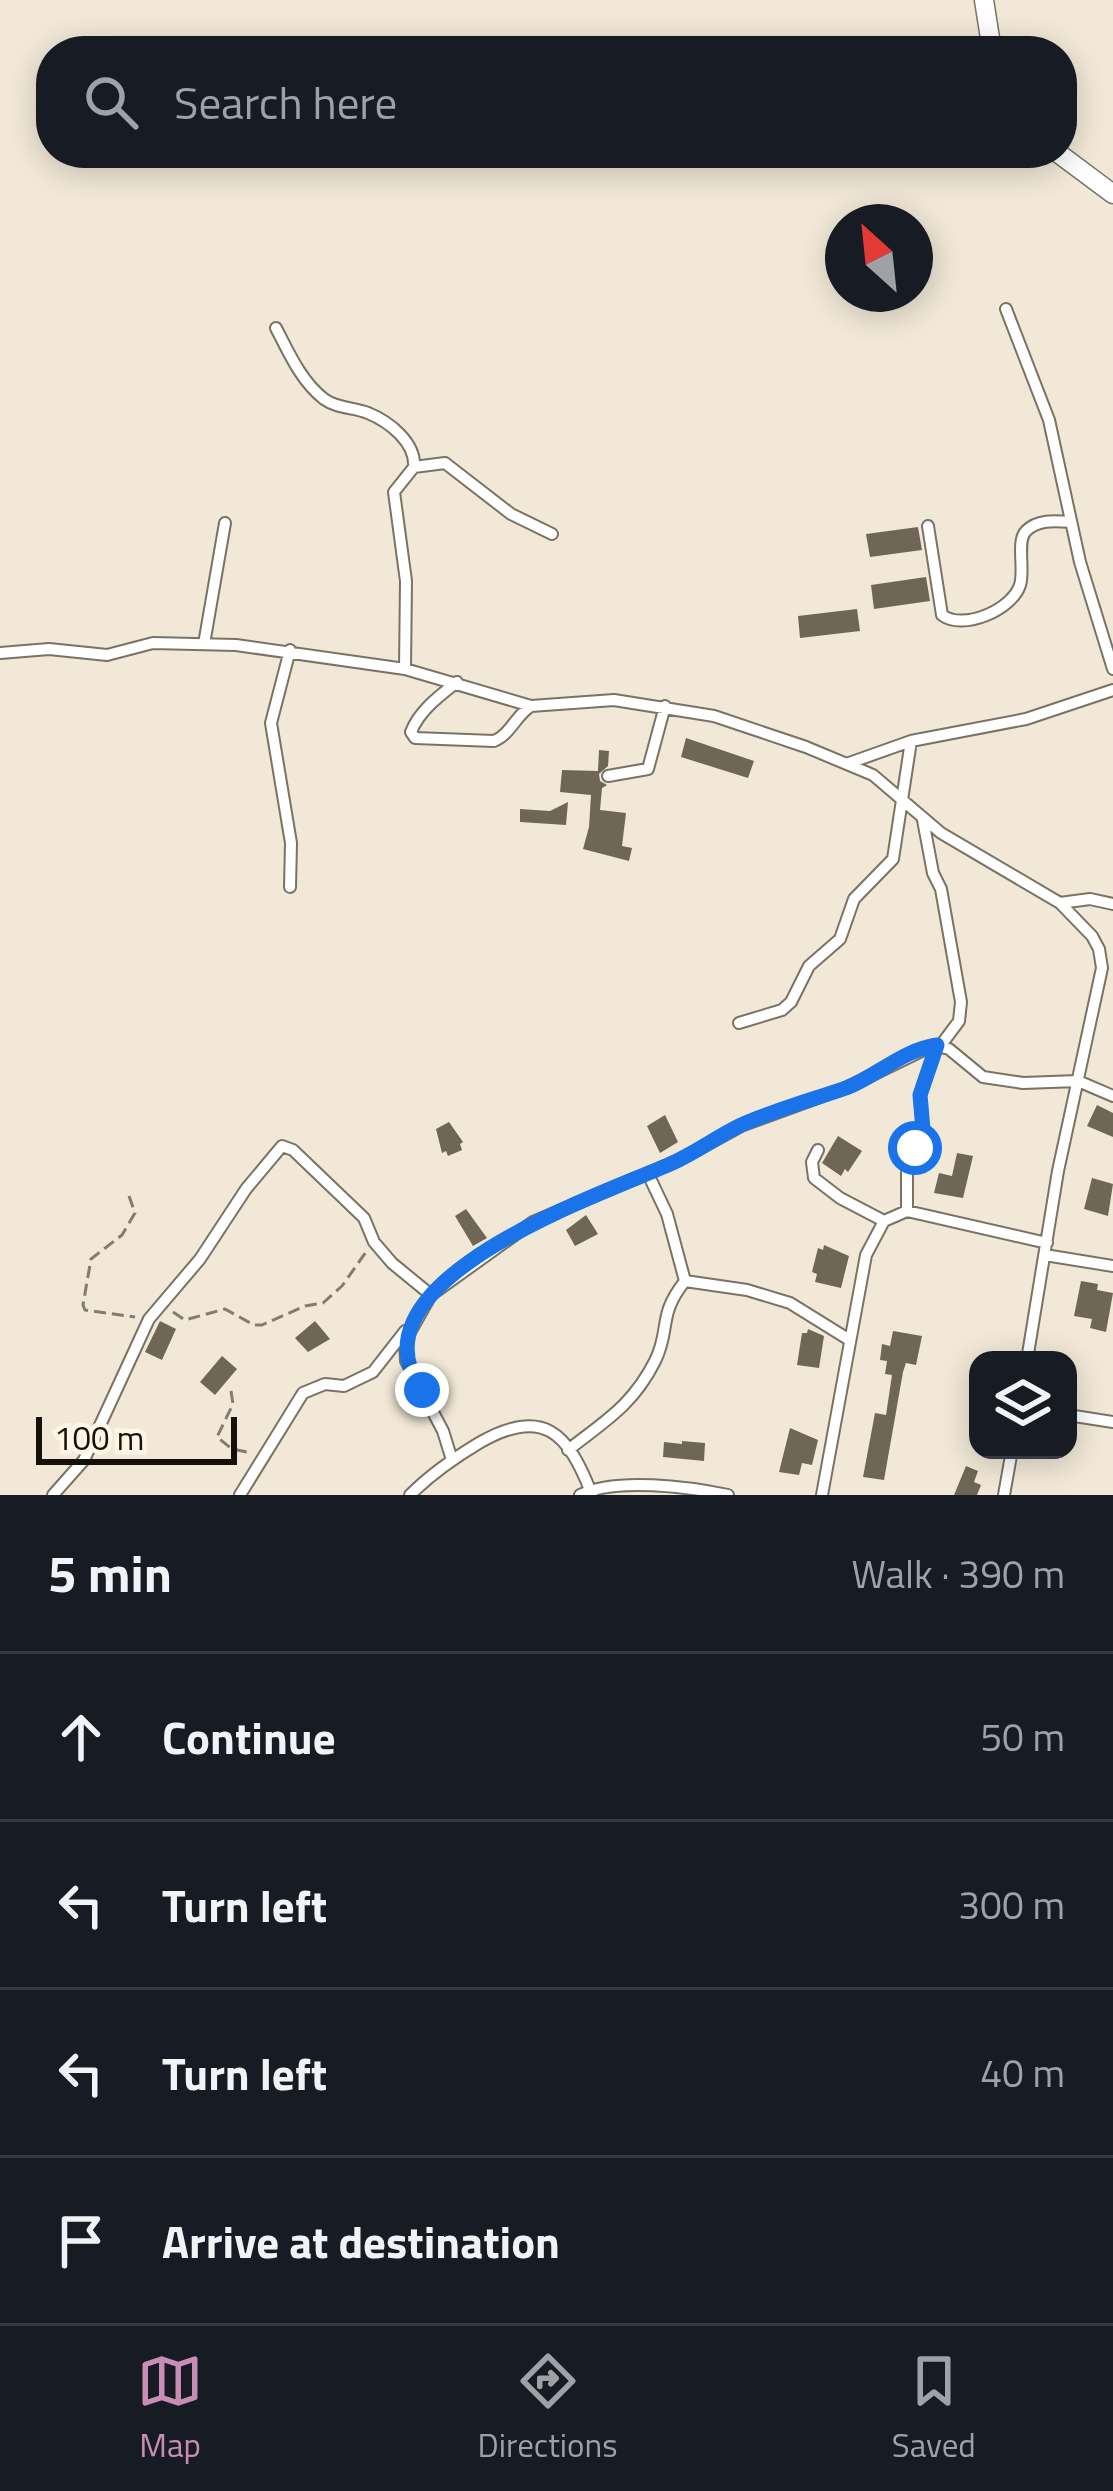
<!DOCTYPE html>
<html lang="en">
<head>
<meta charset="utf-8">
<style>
	:root { --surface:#171b24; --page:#20242c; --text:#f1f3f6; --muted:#9ea1a6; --line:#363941; --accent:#c88db5 }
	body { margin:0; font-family:"Titillium Web",sans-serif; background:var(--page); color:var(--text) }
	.controls { position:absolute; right:36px; bottom:36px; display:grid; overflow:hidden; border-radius:24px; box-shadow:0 6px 30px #0003 }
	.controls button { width:108px; height:108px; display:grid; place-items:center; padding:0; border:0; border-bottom:3px solid var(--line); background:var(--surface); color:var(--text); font:60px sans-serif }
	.compass { position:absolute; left:825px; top:204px; width:108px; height:108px; border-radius:50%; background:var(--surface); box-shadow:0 6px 30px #0003; rotate:333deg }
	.scale { position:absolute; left:36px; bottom:30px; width:201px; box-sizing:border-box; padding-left:12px; border:6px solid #14110b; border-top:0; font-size:33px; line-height:42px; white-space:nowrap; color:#14110b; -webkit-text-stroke:9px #fef6e4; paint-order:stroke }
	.stop { position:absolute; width:36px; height:36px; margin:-27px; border:9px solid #1a73e8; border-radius:50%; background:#fff }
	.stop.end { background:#1a73e8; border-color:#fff; box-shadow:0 3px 12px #0008 }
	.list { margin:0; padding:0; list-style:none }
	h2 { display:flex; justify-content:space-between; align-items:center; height:156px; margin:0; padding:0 48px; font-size:51px }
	h2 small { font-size:39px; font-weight:400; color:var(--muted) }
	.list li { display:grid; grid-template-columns:78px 1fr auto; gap:36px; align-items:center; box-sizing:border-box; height:168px; padding:0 48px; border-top:3px solid var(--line) }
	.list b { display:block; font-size:45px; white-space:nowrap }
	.list em { font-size:39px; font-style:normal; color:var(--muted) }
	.icon { flex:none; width:66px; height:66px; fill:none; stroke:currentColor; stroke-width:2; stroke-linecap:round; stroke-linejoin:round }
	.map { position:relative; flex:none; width:1113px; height:1495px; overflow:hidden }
	.search { position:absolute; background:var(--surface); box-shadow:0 6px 30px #0003; left:36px; right:36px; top:36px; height:132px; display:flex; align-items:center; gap:30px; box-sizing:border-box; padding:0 42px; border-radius:48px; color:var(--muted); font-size:45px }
	.sheet { height:828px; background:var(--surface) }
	nav { display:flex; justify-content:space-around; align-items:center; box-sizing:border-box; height:168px; border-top:3px solid var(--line); background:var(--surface); font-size:33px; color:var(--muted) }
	nav a { display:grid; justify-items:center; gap:6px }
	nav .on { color:var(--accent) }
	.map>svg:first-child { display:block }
	.building { fill:#6e6657 }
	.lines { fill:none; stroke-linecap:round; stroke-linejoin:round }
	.street-casing { stroke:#7a7363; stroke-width:14 }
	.highway-casing { stroke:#7a7363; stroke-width:21 }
	.path { stroke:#837d71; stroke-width:3; stroke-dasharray:12 6; stroke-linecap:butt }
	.street { stroke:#fff; stroke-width:10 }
	.highway { stroke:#fff; stroke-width:18 }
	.route { stroke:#1a73e8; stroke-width:15 }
</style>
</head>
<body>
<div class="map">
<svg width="1113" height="1495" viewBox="0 0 1113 1495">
	<rect width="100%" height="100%" fill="#f1e8d7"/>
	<path class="building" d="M 918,527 L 922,550 L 870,557 L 866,534 Z
		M 926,577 L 930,601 L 874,609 L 871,585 Z
		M 857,609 L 860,631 L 800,638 L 798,616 Z
		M 686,738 L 754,761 L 748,778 L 681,757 Z
		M 599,750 L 609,751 L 608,766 L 599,774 L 600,781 L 607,785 L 602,788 L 600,810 L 626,813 L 622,846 L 632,848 L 629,861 L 583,849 L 589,827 L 591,795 L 560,792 L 562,770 L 598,771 Z
		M 568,802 L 566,825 L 520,822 L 520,809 L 550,811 Z
		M 1097,1105 L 1113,1113 L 1113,1137 L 1087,1126 Z
		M 665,1115 L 678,1142 L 660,1153 L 647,1126 Z
		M 449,1122 L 463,1142 L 460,1144 L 462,1150 L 448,1156 L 446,1151 L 442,1153 L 436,1129 Z
		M 838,1136 L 862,1151 L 848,1172 L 845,1169 L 841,1176 L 822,1163 Z
		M 957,1153 L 973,1156 L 963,1198 L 934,1193 L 939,1173 L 952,1176 Z
		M 1092,1178 L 1113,1184 L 1108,1216 L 1084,1209 Z
		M 466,1209 L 487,1238 L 473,1246 L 455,1216 Z
		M 586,1215 L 598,1234 L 575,1246 L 566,1230 Z
		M 824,1245 L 849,1256 L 841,1288 L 815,1282 L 817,1274 L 812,1272 L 818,1248 L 823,1250 Z
		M 1081,1281 L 1098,1284 L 1097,1290 L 1113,1293 L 1106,1332 L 1090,1328 L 1092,1319 L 1074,1316 Z
		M 160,1321 L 176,1329 L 162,1360 L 145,1352 Z
		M 315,1321 L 330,1339 L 308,1352 L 295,1338 Z
		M 808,1329 L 824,1336 L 819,1368 L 797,1365 L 802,1333 L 807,1333 Z
		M 893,1331 L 922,1336 L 916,1365 L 906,1363 L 903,1372 L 884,1480 L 863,1477 L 875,1413 L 886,1415 L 892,1375 L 885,1374 L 887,1361 L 880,1360 L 882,1344 L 890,1346 Z
		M 222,1356 L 237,1369 L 215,1395 L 200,1382 Z
		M 790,1428 L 818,1440 L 812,1465 L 802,1463 L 799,1475 L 779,1472 Z
		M 682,1441 L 705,1443 L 704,1461 L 663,1457 L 664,1442 L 682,1444 Z
		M 966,1466 L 978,1471 L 974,1482 L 981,1485 L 977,1495 L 954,1495 Z"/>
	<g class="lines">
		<defs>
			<path id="street" d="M 1006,309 L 1049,420 L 1080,562 L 1113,669
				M 276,328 C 289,353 301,381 324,399 C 338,409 353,407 368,413 C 390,422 416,443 414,467 L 394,492 L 406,581 L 405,669
				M 414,467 L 445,463 L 511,514 L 552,534
				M 928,526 L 942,615 C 963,631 1012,610 1020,585 C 1025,570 1016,541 1026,531 C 1038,519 1056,521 1071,522
				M 204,644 L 225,523
				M 0,653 L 49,649 L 107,655 L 153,643 L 236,645 L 405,669 L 531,706 L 614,700 L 714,716 L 806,747 L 873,775 L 941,833 L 1060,903 L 1092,936 L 1099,949 L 1102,968 L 1058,1171 L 1027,1360
				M 457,682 C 439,696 419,711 411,732 L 415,738 L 494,741 C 510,735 516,715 531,706
				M 849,763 L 911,741 L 1026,719 L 1113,690
				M 608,776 L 648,769 L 665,706
				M 923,820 L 933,873 L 941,889 L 961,1002 L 959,1021 L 941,1045
				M 290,887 L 291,843 L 271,723 L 290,650
				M 1060,903 L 1090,899 L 1113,904
				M 739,1023 L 782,1010 L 791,1002 L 809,966 L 840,939 L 854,899 L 893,859 L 911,741
				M 818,1150 L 812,1162 L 814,1178 L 840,1198 L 884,1221
				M 648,1174 L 667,1214 L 685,1281 L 747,1290 L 790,1303 L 848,1339
				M 907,1211 L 907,1171 L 923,1130 L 920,1095 L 937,1045
				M 1045,1255 L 1113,1266
				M 1068,1415 L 1113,1422
				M 568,1450 C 605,1421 633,1405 655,1361 C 671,1329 657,1316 685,1281
				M 452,1460 L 443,1431 L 406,1361 L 405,1341 L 431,1295 L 533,1222 L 679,1160 L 741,1126 L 848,1087 L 934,1045 L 949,1049 L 983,1077 L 1023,1083 L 1078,1081 L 1113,1096
				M 53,1495 L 84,1460 L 149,1319 L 200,1259 L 246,1189 L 282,1146 L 293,1150 L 364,1218 L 374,1242 L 392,1263 L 431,1295
				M 240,1495 L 303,1393 L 325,1384 L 344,1386 L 373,1372 L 405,1331
				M 410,1495 C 431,1474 454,1458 479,1443 C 543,1406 568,1432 592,1495
				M 580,1495 C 616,1477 689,1487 728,1495
				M 822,1495 L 866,1255 L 884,1221 L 907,1211 L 1047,1243
				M 1004,1495 L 1012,1450"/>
			<path id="highway" d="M 984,0 L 992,51
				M 1058,153 L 1113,194"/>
		</defs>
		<use href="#street" class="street-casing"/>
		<use href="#highway" class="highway-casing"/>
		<path class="path" d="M 129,1196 L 135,1213 L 122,1235 L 91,1259 L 83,1305 L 85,1310 L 135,1317
			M 173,1312 L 185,1320 L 225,1309 L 254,1325 L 262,1325 L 305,1306 L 323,1303 L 342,1286 L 366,1252
			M 231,1391 L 233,1404 L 217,1437 L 232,1449 L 252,1453"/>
		<use href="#street" class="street"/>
		<use href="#highway" class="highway"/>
	</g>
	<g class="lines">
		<path class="route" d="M 422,1390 C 343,1282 600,1195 668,1165 C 694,1154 716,1137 741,1125 C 775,1110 811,1100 846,1088 C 877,1076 903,1050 937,1045 L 920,1095 L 923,1130 L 915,1148"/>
	</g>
</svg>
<div class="controls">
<button><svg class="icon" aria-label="layers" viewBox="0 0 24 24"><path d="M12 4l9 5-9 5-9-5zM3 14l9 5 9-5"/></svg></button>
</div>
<svg class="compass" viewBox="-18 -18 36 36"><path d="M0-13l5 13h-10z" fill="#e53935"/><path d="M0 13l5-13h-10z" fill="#9ea1a6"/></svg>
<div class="scale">100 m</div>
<div class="stop" style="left:915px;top:1148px"></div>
<div class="stop end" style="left:422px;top:1390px"></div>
<div class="search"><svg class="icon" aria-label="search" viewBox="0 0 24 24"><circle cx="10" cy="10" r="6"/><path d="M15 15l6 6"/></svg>Search here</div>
</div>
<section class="sheet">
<h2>5 min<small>Walk · 390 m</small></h2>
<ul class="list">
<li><svg class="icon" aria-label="ahead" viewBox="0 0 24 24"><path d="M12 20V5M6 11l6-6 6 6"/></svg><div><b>Continue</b></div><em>50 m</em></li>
<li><svg class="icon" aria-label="left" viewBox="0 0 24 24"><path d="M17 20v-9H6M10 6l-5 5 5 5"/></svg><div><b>Turn left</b></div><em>300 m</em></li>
<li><svg class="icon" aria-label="left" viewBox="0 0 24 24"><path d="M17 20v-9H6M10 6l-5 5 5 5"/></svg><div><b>Turn left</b></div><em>40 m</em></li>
<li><svg class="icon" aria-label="arrive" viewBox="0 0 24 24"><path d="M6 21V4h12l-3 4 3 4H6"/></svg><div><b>Arrive at destination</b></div></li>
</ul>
</section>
<nav>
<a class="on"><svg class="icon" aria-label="map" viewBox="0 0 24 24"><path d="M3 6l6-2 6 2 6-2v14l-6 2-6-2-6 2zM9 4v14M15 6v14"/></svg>Map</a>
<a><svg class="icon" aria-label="directions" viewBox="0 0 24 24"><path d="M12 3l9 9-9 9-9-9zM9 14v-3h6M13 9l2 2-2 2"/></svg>Directions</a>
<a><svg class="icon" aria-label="saved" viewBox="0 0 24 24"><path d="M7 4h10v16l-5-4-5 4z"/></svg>Saved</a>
</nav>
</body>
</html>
